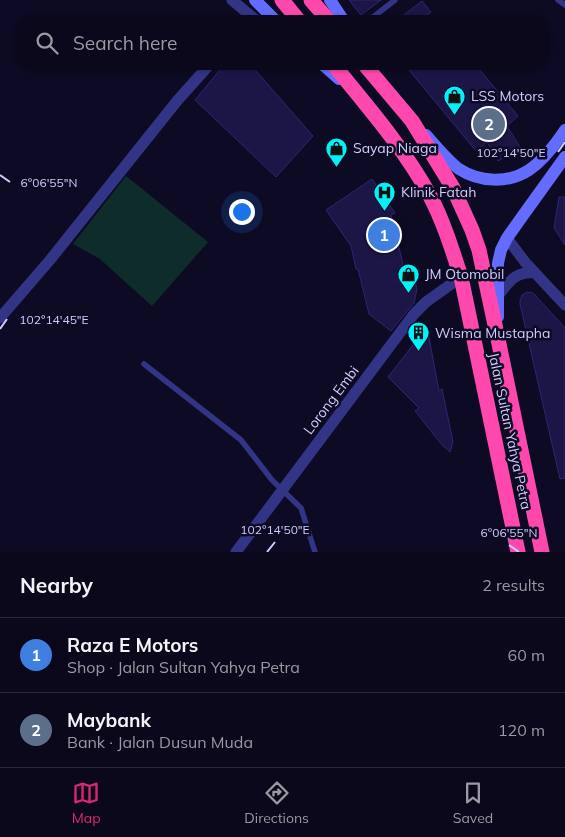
<!DOCTYPE html>
<html lang="en">
<head>
<meta charset="utf-8">
<style>
	:root { --surface:#0a081a; --page:#181627; --text:#f1f3f6; --muted:#999aa2; --line:#2a2939; --accent:#db2777 }
	body { margin:0; font-family:Mulish,sans-serif; background:var(--page); color:var(--text) }
	.you { position:absolute; left:241px; top:211px; width:18px; height:18px; margin:-12px; border:4px solid #fff; border-radius:50%; background:#1a73e8; box-shadow:0 0 0 8px #1a73e833 }
	.badge { display:grid; place-items:center; width:32px; height:32px; border-radius:50%; background:var(--accent); color:#fff; font-size:16px; font-weight:700 }
	.pin { position:absolute; translate:-50% -50%; border:2px solid #fff; box-shadow:0 1px 5px #0006 }
	.list { margin:0; padding:0; list-style:none }
	h2 { display:flex; justify-content:space-between; align-items:center; height:65px; margin:0; padding:0 20px; font-size:21px }
	h2 small { font-size:16px; font-weight:400; color:var(--muted) }
	.list li { display:grid; grid-template-columns:32px 1fr auto; gap:15px; align-items:center; box-sizing:border-box; height:75px; padding:0 20px; border-top:1px solid var(--line) }
	.list b { display:block; font-size:19px; white-space:nowrap }
	.list p { margin:0; font-size:16px; white-space:nowrap; color:var(--muted) }
	.list em { font-size:16px; font-style:normal; color:var(--muted) }
	.icon { flex:none; width:28px; height:28px; fill:none; stroke:currentColor; stroke-width:2; stroke-linecap:round; stroke-linejoin:round }
	.map { position:relative; flex:none; width:565px; height:552px; overflow:hidden }
	.search { position:absolute; background:var(--surface); box-shadow:0 1px 4px #0004; left:15px; right:15px; top:15px; height:55px; display:flex; align-items:center; gap:12px; box-sizing:border-box; padding:0 18px; border-radius:20px; color:var(--muted); font-size:19px }
	.sheet { height:215px; background:var(--surface) }
	nav { display:flex; justify-content:space-around; align-items:center; box-sizing:border-box; height:70px; border-top:1px solid var(--line); background:var(--surface); font-size:14px; color:var(--muted) }
	nav a { display:grid; justify-items:center; gap:2px }
	nav .on { color:var(--accent) }
	.map>svg:first-child { display:block }
	.green { fill:#0e2d2a }
	.building { fill:#1b1645; stroke:#2f2574 }
	.lines { fill:none; stroke-linecap:round; stroke-linejoin:round }
	.lane { stroke:#323586; stroke-width:5.5 }
	.street { stroke:#323586; stroke-width:11 }
	.secondary { stroke:#646cff; stroke-width:12 }
	.highway { stroke:#ff48ae; stroke-width:15 }
	.ticks { fill:none; stroke:#cfcdff; stroke-width:2 }
	.labels { text-anchor:middle; dominant-baseline:central; stroke-width:5; stroke-linejoin:round; paint-order:stroke }
	.poi-label { font-size:14px; fill:#cfcdff; stroke:#0d0b23; text-anchor:start }
	.street-label { font-size:14px; fill:#cfcdff; stroke:#0d0b23 }
	.ticks-label { font-size:12px; text-anchor:middle; fill:#cfcdff; stroke:#0d0b23; stroke-width:5; stroke-linejoin:round; paint-order:stroke }
</style>
</head>
<body>
<div class="map">
<svg width="565" height="552" viewBox="0 0 565 552">
	<rect width="100%" height="100%" fill="#0d0b23"/>
	<path class="green" d="M 126,176 L 208,242 L 152,306 L 100,259 L 73,244 Z"/>
	<path class="building" d="M 349,0 L 381,0 L 361,15 Z
		M 422,1 L 431,12 L 419,21 L 396,21 Z
		M 225,64 L 250,64 L 313,136 L 276,177 L 195,100 Z
		M 404,64 L 475,64 L 518,116 L 507,126 L 520,147 L 498,161 L 487,142 L 476,151 Z
		M 372,179 L 395,213 L 391,215 L 405,272 L 412,270 L 417,289 L 414,303 L 391,331 L 369,314 L 358,269 L 356,269 L 351,246 L 326,210 Z
		M 559,197 L 565,197 L 565,245 L 554,228 Z
		M 527,292 L 533,293 L 535,295 L 565,328 L 565,478 L 560,479 L 520,304 L 520,301 L 522,295 Z
		M 427,327 L 439,391 L 442,389 L 452,437 L 453,442 L 450,452 L 442,445 L 415,411 L 419,408 L 388,377 Z"/>
	<g class="lines">
		<path class="lane" d="M 558,0 L 565,5
			M 368,21 L 395,0
			M 144,364 L 241,440 L 272,480 L 301,508 L 315,552"/>
		<path class="street" d="M 232,0 L 257,21
			M 507,238 L 525,262 L 565,305
			M 497,297 C 509,282 515,271 535,273
			M 0,318 L 50,260 L 177,101 L 210,64
			M 236,552 L 414,314 L 426,302 L 461,277"/>
		<path class="secondary" d="M 255,0 L 276,21
			M 330,0 L 344,21
			M 322,64 L 339,79
			M 426,135 C 435,145 448,161 459,169 C 479,182 508,184 529,170 C 544,160 555,145 565,130
			M 498,317 L 498,263 L 501,250 L 507,238 L 519,221 L 565,157"/>
		<path class="highway" d="M 282,0 L 299,21
			M 311,0 L 329,21
			M 333,64 C 367,106 403,147 429,194 C 443,220 452,249 461,277 L 518,552
			M 364,64 L 412,121 L 453,188 L 472,230 L 479,250 L 498,339 L 542,552"/>
	</g>
	<path class="ticks" d="M 558,152 L 565,142M 0,175 L 10,182M 0,329 L 7,319M 509,545 L 519,552M 267,552 L 275,542"/>
	<defs>
		<symbol id="shop-pin" viewBox="-11 -11 22 30"><path d="M0 17L-7.5 6A9.5 9.5 0 1 1 7.5 6Z" fill="#00f3f8" stroke="#0d0b23"/><path d="M-5-2.5h2.3a2.7 3.5 0 0 1 5.4 0H5L5.5 6h-11ZM-1.5-2.5h3a1.5 2.3 0 0 0-3 0Z" fill="#111"/></symbol>
		<symbol id="hospital-pin" viewBox="-11 -11 22 30"><path d="M0 17L-7.5 6A9.5 9.5 0 1 1 7.5 6Z" fill="#00f3f8" stroke="#0d0b23"/><path d="M-5-5h3v3.5h4V-5h3V5h-3V1.5h-4V5h-3Z" fill="#111"/></symbol>
		<symbol id="building-pin" viewBox="-11 -11 22 30"><path d="M0 17L-7.5 6A9.5 9.5 0 1 1 7.5 6Z" fill="#00f3f8" stroke="#0d0b23"/><path d="M-4-6H4V6H1V3H-1V6H-4ZM-2.5-4.3h1.7v1.8h-1.7ZM.8-4.3h1.7v1.8H.8ZM-2.5-1h1.7V.8h-1.7ZM.8-1h1.7V.8H.8Z" fill="#111"/></symbol>
	</defs>
	<g fill-rule="evenodd">
		<use href="#shop-pin" x="442" y="84" width="25" height="34"/>
		<use href="#shop-pin" x="324" y="136" width="25" height="34"/>
		<use href="#hospital-pin" x="372" y="180" width="25" height="34"/>
		<use href="#shop-pin" x="396" y="262" width="25" height="34"/>
		<use href="#building-pin" x="406" y="320" width="25" height="34"/>
	</g>
	<g class="labels">
		<g class="poi-label">
			<text x="471" y="96">LSS Motors</text>
			<text x="353" y="148">Sayap Niaga</text>
			<text x="401" y="192">Klinik Fatah</text>
			<text x="425" y="274">JM Otomobil</text>
			<text x="435" y="333">Wisma Mustapha</text>
		</g>
		<g class="street-label">
			<text transform="translate(331 400) rotate(-53)">Lorong Embi</text>
			<text transform="translate(510 431) rotate(78)">Jalan Sultan Yahya Petra</text>
		</g>
	</g>
	<g class="ticks-label">
		<text x="511" y="157">102°14'50"E</text>
		<text x="49" y="187">6°06'55"N</text>
		<text x="54" y="324">102°14'45"E</text>
		<text x="275" y="534">102°14'50"E</text>
		<text x="509" y="537">6°06'55"N</text>
	</g>
</svg>
<div class="you"></div>
<div class="pin badge" style="left:384px;top:235px;background:#3f7fe0">1</div>
<div class="pin badge" style="left:489px;top:124px;background:#5c6f8a">2</div>
<div class="search"><svg class="icon" aria-label="search" viewBox="0 0 24 24"><circle cx="10" cy="10" r="6"/><path d="M15 15l6 6"/></svg>Search here</div>
</div>
<section class="sheet">
<h2>Nearby<small>2 results</small></h2>
<ul class="list">
<li><span class="badge" style="background:#3f7fe0">1</span><div><b>Raza E Motors</b><p>Shop · Jalan Sultan Yahya Petra</p></div><em>60 m</em></li>
<li><span class="badge" style="background:#5c6f8a">2</span><div><b>Maybank</b><p>Bank · Jalan Dusun Muda</p></div><em>120 m</em></li>
</ul>
</section>
<nav>
<a class="on"><svg class="icon" aria-label="map" viewBox="0 0 24 24"><path d="M3 6l6-2 6 2 6-2v14l-6 2-6-2-6 2zM9 4v14M15 6v14"/></svg>Map</a>
<a><svg class="icon" aria-label="directions" viewBox="0 0 24 24"><path d="M12 3l9 9-9 9-9-9zM9 14v-3h6M13 9l2 2-2 2"/></svg>Directions</a>
<a><svg class="icon" aria-label="saved" viewBox="0 0 24 24"><path d="M7 4h10v16l-5-4-5 4z"/></svg>Saved</a>
</nav>
</body>
</html>
